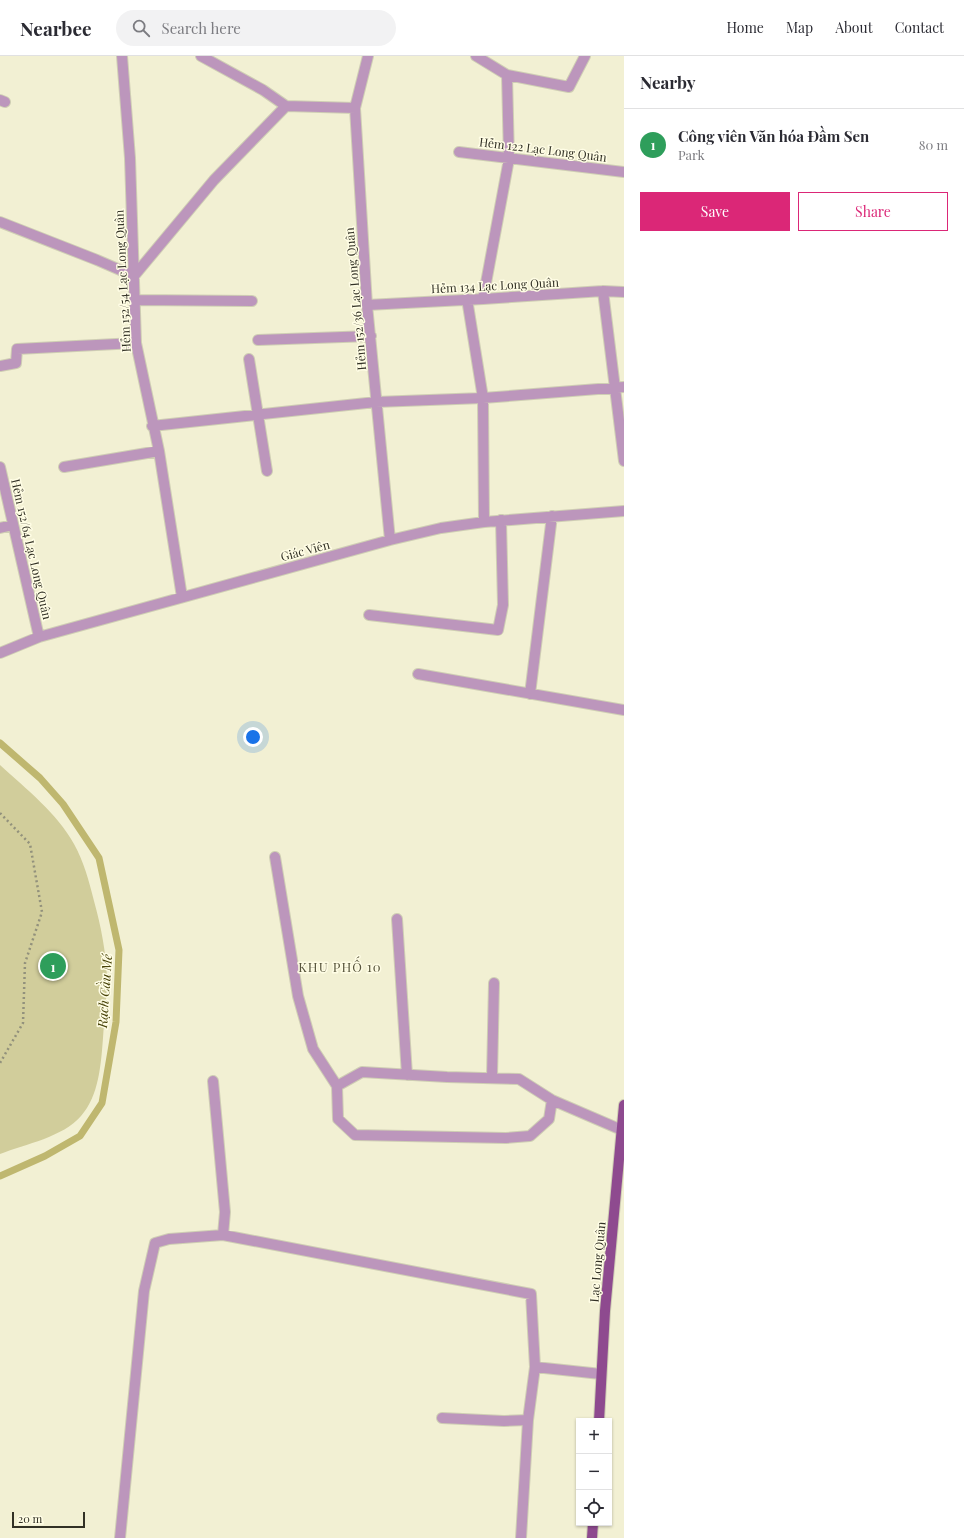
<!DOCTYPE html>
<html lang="en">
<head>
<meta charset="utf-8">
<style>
	:root { --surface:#fff; --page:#f2f2f3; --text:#2b2b33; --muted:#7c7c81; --line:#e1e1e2; --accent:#db2777 }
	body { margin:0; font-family:"Playfair Display",serif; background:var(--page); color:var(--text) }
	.controls { position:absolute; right:12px; bottom:12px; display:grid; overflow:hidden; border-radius:0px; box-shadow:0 1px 3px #0004 }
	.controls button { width:36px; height:36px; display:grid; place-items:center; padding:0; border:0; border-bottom:1px solid var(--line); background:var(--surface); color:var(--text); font:20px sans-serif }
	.scale { position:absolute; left:12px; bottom:10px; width:73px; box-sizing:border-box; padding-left:4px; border:2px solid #323125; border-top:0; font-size:11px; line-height:14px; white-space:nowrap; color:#323125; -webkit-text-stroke:3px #fffde5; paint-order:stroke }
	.you { position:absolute; left:253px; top:681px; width:14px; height:14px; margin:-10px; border:3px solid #fff; border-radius:50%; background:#1a73e8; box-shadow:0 0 0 6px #1a73e833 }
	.badge { display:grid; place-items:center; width:26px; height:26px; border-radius:50%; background:var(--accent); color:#fff; font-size:13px; font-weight:700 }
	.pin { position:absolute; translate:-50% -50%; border:2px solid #fff; box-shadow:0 1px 4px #0006 }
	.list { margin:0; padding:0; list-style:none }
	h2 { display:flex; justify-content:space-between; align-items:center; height:52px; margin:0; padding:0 16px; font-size:17px }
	h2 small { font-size:13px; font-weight:400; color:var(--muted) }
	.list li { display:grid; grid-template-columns:26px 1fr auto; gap:12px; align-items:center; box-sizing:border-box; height:72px; padding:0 16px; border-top:1px solid var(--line) }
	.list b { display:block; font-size:15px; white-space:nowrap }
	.list p { margin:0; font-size:13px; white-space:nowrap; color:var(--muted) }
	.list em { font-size:13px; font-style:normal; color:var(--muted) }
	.actions { display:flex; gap:8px; padding:12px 16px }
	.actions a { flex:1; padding:9px 0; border:1px solid var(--accent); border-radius:0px; text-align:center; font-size:14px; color:var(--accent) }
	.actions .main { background:var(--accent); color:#fff }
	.icon { flex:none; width:22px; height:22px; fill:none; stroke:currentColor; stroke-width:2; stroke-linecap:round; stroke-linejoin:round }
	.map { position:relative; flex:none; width:624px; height:1482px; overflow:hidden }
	header { display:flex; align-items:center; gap:24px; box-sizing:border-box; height:56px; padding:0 20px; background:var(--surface); border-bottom:1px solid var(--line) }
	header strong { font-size:19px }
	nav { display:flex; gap:22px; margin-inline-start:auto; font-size:14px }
	.search { width:280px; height:36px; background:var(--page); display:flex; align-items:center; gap:10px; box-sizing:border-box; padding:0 14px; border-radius:22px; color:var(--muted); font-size:15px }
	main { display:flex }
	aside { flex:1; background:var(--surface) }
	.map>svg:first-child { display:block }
	.green { fill:#d1cd9b }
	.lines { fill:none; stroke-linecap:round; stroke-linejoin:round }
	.stream { stroke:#bfb76f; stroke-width:7 }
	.minor-casing { stroke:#cfceb4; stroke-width:12 }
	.major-casing { stroke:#cfceb4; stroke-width:12 }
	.path { stroke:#92917c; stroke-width:2.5; stroke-dasharray:2 3; stroke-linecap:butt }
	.minor { stroke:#bc96bc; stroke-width:10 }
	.major { stroke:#8e4a8f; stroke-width:10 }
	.labels { text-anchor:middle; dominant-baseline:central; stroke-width:3; stroke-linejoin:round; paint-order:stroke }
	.street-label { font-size:12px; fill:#323125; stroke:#fffde5 }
	.neighbourhood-label { font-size:13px; letter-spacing:1px; fill:#58553c; stroke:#fffde5 }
	.water-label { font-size:13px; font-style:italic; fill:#474207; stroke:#fffde5 }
</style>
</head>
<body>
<header>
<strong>Nearbee</strong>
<div class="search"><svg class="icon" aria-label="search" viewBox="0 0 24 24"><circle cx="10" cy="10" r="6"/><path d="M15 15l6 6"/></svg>Search here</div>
<nav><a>Home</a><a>Map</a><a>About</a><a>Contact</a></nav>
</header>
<main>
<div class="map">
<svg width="624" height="1482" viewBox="0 0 624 1482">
	<rect width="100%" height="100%" fill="#f2f0d3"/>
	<path class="green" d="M 0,709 C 26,733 57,757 74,788 C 84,806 89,825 94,845 C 101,870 106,896 107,922 C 107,942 104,963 103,982 C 101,1008 99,1040 81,1060 C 63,1081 26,1088 0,1098 Z"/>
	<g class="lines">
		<path class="stream" d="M 0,687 L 40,722 L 63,748 L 99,802 L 119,894 L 116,966 L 102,1047 L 80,1080 L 45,1100 L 0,1120"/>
		<defs>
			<path id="minor" d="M 122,0 L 130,102 L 136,287 L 159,395 L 182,541
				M 201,0 L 263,34 L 286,50 L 355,52
				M 368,0 L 355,52 L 367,249 L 390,484
				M 476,0 L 507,19 L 569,31 L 585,0
				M 0,44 L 5,46
				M 459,96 L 624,116
				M 0,166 L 97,204 L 134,220 L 214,124 L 286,50
				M 603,235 L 624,405
				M 467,243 L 483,342 L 484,466
				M 483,243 L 509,103 L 507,19
				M 135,244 L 252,245
				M 367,249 L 483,243 L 603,235 L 624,236
				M 258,284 L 371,280
				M 249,303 L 267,415
				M 0,310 L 16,307 L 17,293 L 136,287
				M 152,370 L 376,346 L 483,342 L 624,331
				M 0,411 L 39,581
				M 64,411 L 159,395
				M 0,472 L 13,469
				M 369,559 L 498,574 L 503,549 L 501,464
				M 0,597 L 39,581 L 390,484 L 441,472 L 484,466 L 624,455
				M 418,618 L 624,654
				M 530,638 L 552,460
				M 275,801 L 298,940 L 313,993 L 337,1030
				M 397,863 L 407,1019
				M 492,1022 L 494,927
				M 213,1025 L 225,1156 L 223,1179
				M 552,1044 L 549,1063 L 530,1080 L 506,1082 L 355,1079 L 338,1063 L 337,1030 L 362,1016 L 447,1021 L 519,1023 L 552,1044 L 624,1075
				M 442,1362 L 504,1365 L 528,1364 L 535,1311 L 601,1318
				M 120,1482 L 144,1235 L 155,1187 L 169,1183 L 223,1179 L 531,1238 L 535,1311
				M 521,1482 L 528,1364"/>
			<path id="major" d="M 599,1365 L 605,1255 L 624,1049
				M 592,1482 L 593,1467"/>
		</defs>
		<use href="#minor" class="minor-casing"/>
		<use href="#major" class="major-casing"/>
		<path class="path" d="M 0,757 L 30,788 L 42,856 L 25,907 L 23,967 L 0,1007"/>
		<use href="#minor" class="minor"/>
		<use href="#major" class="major"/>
	</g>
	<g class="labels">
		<g class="street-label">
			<text transform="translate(543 93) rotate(7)">Hẻm 122 Lạc Long Quân</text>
			<text transform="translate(122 225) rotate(-93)">Hẻm 152/54 Lạc Long Quân</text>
			<text transform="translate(495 229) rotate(-3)">Hẻm 134 Lạc Long Quân</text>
			<text transform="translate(355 243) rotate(-95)">Hẻm 152/36 Lạc Long Quân</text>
			<text transform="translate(32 493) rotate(77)">Hẻm 152/64 Lạc Long Quân</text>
			<text transform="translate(305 494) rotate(-15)">Giác Viên</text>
			<text transform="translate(597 1206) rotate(-85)">Lạc Long Quân</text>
		</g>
		<g class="neighbourhood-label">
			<text x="340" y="910">KHU PHỐ 10</text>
		</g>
		<g class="water-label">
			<text transform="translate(104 935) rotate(-86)">Rạch Cầu Mé</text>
		</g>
	</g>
</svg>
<div class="controls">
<button>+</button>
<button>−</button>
<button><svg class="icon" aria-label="locate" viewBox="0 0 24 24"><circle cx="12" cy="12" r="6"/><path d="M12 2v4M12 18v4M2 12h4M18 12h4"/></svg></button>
</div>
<div class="scale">20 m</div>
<div class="you"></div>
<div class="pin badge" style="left:53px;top:910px;background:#2e9e5b">1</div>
</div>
<aside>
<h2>Nearby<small></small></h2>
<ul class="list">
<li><span class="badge" style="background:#2e9e5b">1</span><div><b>Công viên Văn hóa Đầm Sen</b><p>Park</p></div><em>80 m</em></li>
</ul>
<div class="actions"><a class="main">Save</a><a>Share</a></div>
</aside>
</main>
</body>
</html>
